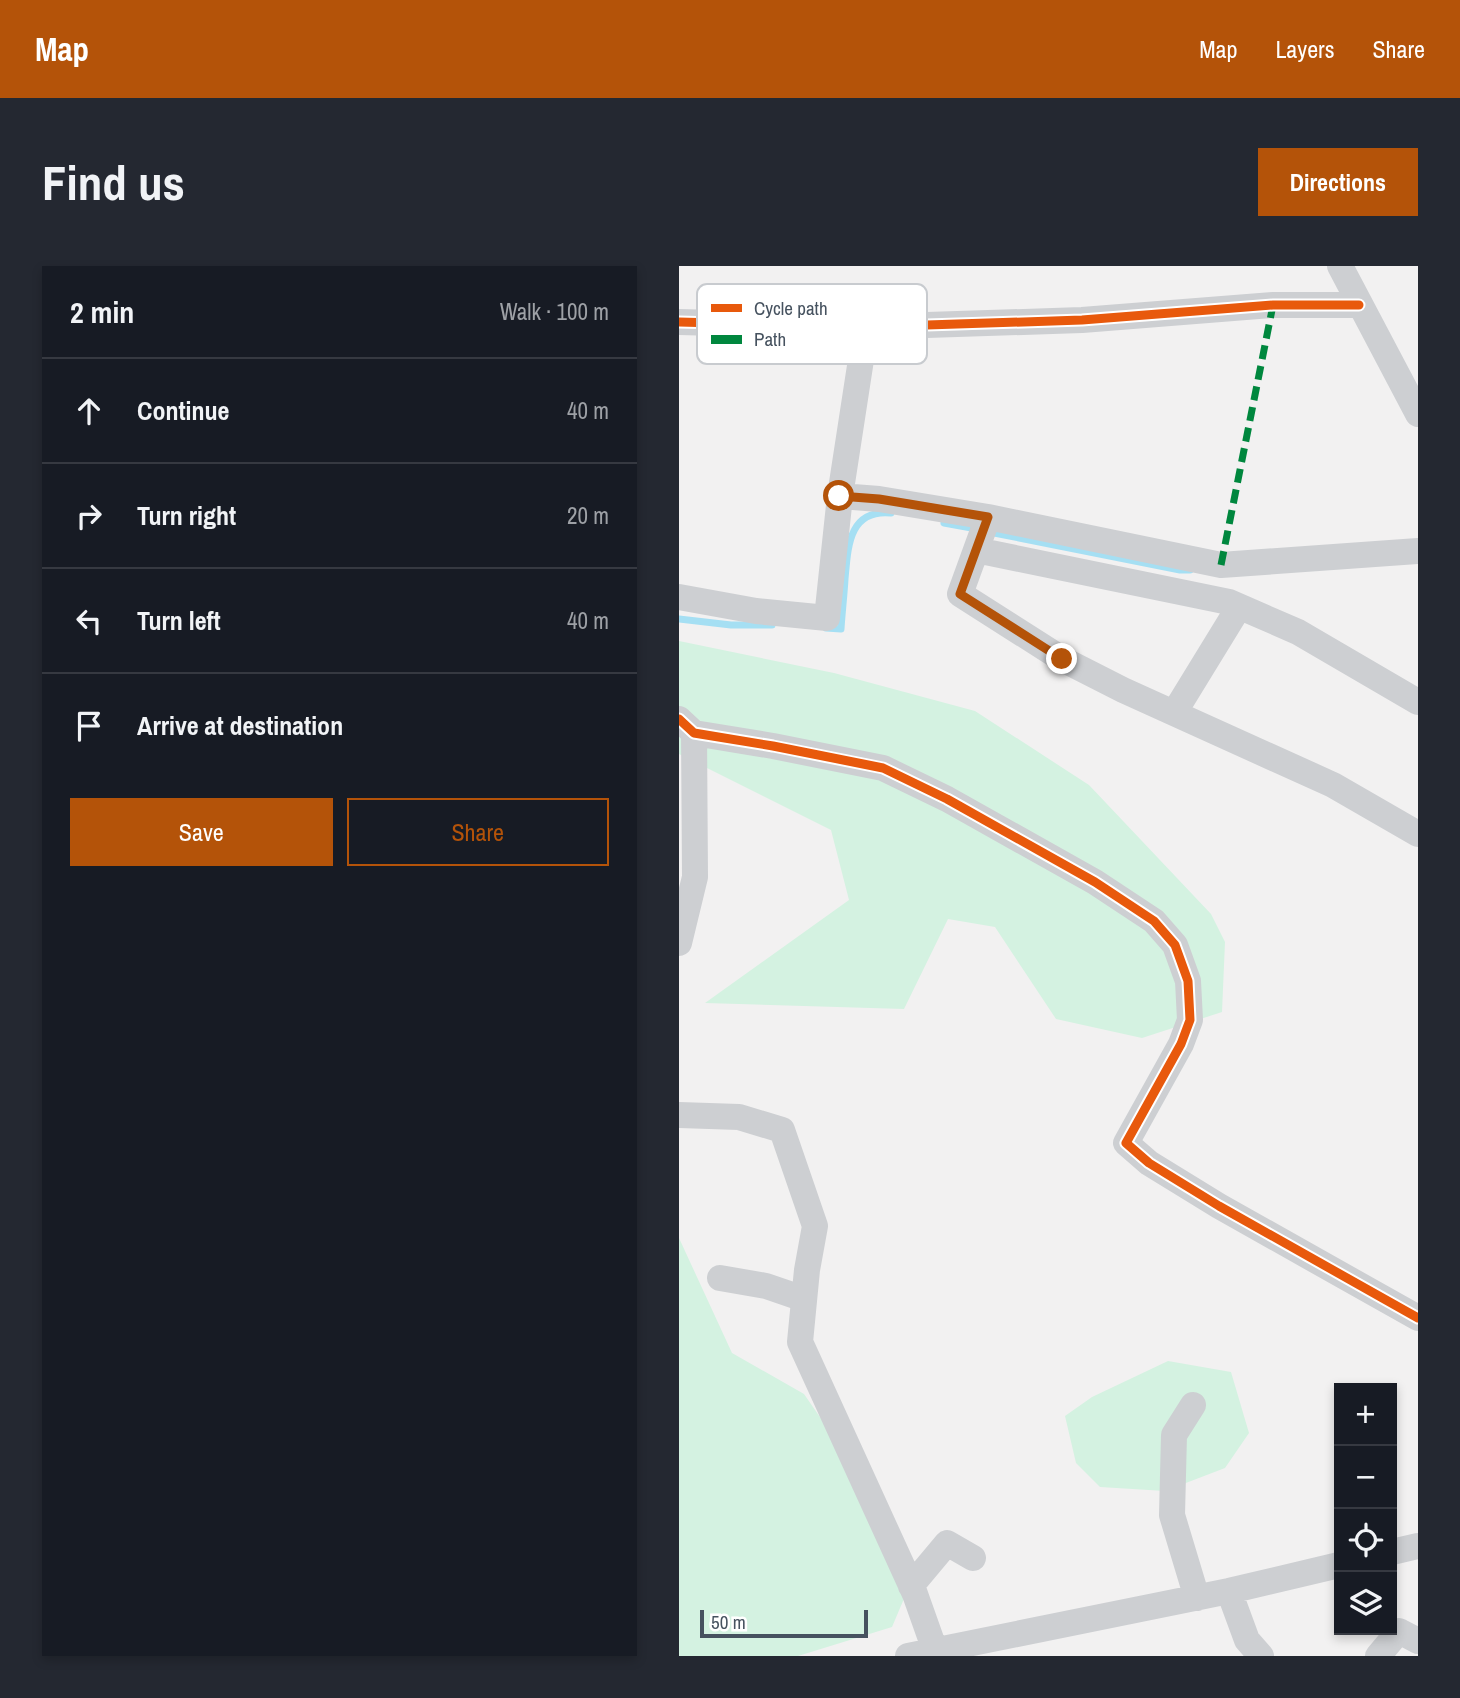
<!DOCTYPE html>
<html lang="en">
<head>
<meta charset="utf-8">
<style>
	:root { --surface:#171b24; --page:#242831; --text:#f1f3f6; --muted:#9ea1a6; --line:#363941; --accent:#b45309 }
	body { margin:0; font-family:"Archivo Narrow",sans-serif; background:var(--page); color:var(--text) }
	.controls { position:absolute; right:21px; bottom:21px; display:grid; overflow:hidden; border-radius:0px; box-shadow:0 4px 10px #0003 }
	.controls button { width:63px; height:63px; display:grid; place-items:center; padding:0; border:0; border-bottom:2px solid var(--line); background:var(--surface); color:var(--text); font:35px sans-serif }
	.scale { position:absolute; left:21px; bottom:18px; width:168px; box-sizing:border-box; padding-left:7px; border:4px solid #46525f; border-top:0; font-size:19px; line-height:24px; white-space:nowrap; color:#46525f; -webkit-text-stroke:5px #fff; paint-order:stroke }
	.stop { position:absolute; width:21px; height:21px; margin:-16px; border:5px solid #b45309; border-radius:50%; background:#fff }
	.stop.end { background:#b45309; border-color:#fff; box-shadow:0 2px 7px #0008 }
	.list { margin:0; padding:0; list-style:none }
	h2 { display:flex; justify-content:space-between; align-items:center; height:91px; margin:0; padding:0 28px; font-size:30px }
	h2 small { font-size:23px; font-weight:400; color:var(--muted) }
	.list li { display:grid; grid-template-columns:46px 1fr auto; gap:21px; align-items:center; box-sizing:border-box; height:105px; padding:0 28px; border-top:2px solid var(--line) }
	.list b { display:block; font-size:26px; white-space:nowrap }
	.list em { font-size:23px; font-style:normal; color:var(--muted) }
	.actions { display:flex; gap:14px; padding:21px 28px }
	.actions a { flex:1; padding:16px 0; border:2px solid var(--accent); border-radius:0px; text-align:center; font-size:24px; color:var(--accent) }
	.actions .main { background:var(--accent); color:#fff }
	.icon { flex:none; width:38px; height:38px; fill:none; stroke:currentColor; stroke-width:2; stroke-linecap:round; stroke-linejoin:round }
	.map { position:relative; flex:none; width:739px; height:1390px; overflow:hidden; border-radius:0px }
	header { display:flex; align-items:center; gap:42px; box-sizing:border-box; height:98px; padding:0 35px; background:var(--accent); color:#fff }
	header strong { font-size:33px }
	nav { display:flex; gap:38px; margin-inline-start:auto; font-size:24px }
	.intro { display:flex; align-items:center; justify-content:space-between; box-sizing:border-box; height:168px; padding:0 42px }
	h1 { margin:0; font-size:49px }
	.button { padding:18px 32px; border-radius:0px; background:var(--accent); color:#fff; font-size:24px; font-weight:700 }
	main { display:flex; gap:42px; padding:0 42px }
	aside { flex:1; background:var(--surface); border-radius:0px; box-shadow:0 4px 10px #0003 }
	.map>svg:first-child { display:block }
	.green { fill:#d4f2e1 }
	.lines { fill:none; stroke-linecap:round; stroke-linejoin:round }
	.stream { stroke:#a5dff3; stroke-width:7 }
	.minor { stroke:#cdcfd2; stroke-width:26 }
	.quiet { stroke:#00873e; stroke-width:7; stroke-dasharray:14 7; stroke-linecap:butt }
	.cycleway-casing { stroke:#fff; stroke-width:13 }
	.cycleway { stroke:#e8590c; stroke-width:9 }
	.route { stroke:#b45309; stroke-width:9 }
	.key { fill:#fff; stroke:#c8cbcf; stroke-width:2 }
	.key-label { font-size:19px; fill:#46525f }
</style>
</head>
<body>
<header>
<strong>Map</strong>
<nav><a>Map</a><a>Layers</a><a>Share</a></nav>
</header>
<div class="intro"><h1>Find us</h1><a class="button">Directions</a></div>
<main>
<aside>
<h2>2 min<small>Walk · 100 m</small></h2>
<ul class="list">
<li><svg class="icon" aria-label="ahead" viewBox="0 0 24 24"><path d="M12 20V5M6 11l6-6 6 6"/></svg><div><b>Continue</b></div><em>40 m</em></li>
<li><svg class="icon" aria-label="right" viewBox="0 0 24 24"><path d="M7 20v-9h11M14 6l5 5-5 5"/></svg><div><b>Turn right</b></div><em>20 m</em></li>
<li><svg class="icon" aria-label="left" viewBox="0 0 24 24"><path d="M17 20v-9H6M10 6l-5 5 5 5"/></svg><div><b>Turn left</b></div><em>40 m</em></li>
<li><svg class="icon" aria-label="arrive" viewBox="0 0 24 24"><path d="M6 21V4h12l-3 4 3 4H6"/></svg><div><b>Arrive at destination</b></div></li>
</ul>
<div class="actions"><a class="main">Save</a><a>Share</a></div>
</aside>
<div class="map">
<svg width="739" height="1390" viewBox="0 0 739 1390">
	<rect width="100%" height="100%" fill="#f2f1f1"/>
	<path class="green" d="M 0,375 L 155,407 L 296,445 L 410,519 L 532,648 L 546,676 L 543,746 L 463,772 L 377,753 L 316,661 L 269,653 L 225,743 L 26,737 L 170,634 L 152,564 L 0,488 Z
		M 0,972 L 53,1087 L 125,1128 L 183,1212 L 235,1309 L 213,1361 L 119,1390 L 0,1390 Z
		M 489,1095 L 552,1106 L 570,1167 L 546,1202 L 486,1225 L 421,1221 L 397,1197 L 386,1150 L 413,1131 Z"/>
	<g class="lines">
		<path class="stream" d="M 265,257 L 298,263
			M 310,266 L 501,304 L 511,304
			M 0,353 L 52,359 L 93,359
			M 147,362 L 162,363 C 163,347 165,330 166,313 C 169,282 169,243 212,247"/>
		<path class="minor" d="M 661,0 L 739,148
			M 0,56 L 187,61 L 403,54 L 594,39 L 680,39
			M 161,230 L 200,233 L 309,251 L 542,299 L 739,285
			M 309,251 L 281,328 L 383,393 L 444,424 L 654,519 L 739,568
			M 297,284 L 550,336 L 619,366 L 739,436
			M 0,331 L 77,345 L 148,352 L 161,230 L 187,61
			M 495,447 L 560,341
			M 0,453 L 15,467 L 94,480 L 204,502 L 268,533 L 416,616 L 475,655 L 496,679 L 509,715 L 511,754 L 502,778 L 447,877 L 470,897 L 540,940 L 739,1052
			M 0,677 L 16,611 L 15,467
			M 0,849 L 60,851 L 103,864 L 136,960 L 128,1004 L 121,1076 L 236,1328 L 258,1390
			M 41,1012 L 87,1020 L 125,1033
			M 514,1139 L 495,1169 L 493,1249 L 518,1332
			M 713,1286 L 739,1280
			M 232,1320 L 268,1277 L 294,1292
			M 550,1325 L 568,1374 L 582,1390
			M 229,1390 L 550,1325 L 660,1299
			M 699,1390 L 720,1365 L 739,1375"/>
		<path class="quiet" d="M 542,299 L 594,39"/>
		<defs>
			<path id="cycleway" d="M 0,56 L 187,61 L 403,54 L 594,39 L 680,39
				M 0,453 L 15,467 L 94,480 L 204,502 L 268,533 L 416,616 L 475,655 L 496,679 L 509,715 L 511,754 L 502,778 L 447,877 L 470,897 L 540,940 L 739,1052"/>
		</defs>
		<use href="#cycleway" class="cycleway-casing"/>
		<use href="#cycleway" class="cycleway"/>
	</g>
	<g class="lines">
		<path class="route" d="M 160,230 L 200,233 L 309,251 L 281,328 L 383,393"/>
	</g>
	<rect x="18" y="18" width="230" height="80" rx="10" class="key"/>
	<rect x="32" y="38" width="31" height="8" fill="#e8590c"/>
	<rect x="32" y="69" width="31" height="9" fill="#00873e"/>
	<g class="key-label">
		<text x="75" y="49">Cycle path</text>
		<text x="75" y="80">Path</text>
	</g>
</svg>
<div class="controls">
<button>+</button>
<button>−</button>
<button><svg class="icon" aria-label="locate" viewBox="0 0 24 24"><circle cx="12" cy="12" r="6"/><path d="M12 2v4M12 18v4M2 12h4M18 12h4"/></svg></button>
<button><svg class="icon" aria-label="layers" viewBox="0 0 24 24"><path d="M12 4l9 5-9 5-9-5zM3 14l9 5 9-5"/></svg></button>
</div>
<div class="scale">50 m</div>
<div class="stop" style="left:160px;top:230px"></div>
<div class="stop end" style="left:383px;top:393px"></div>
</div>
</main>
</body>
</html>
